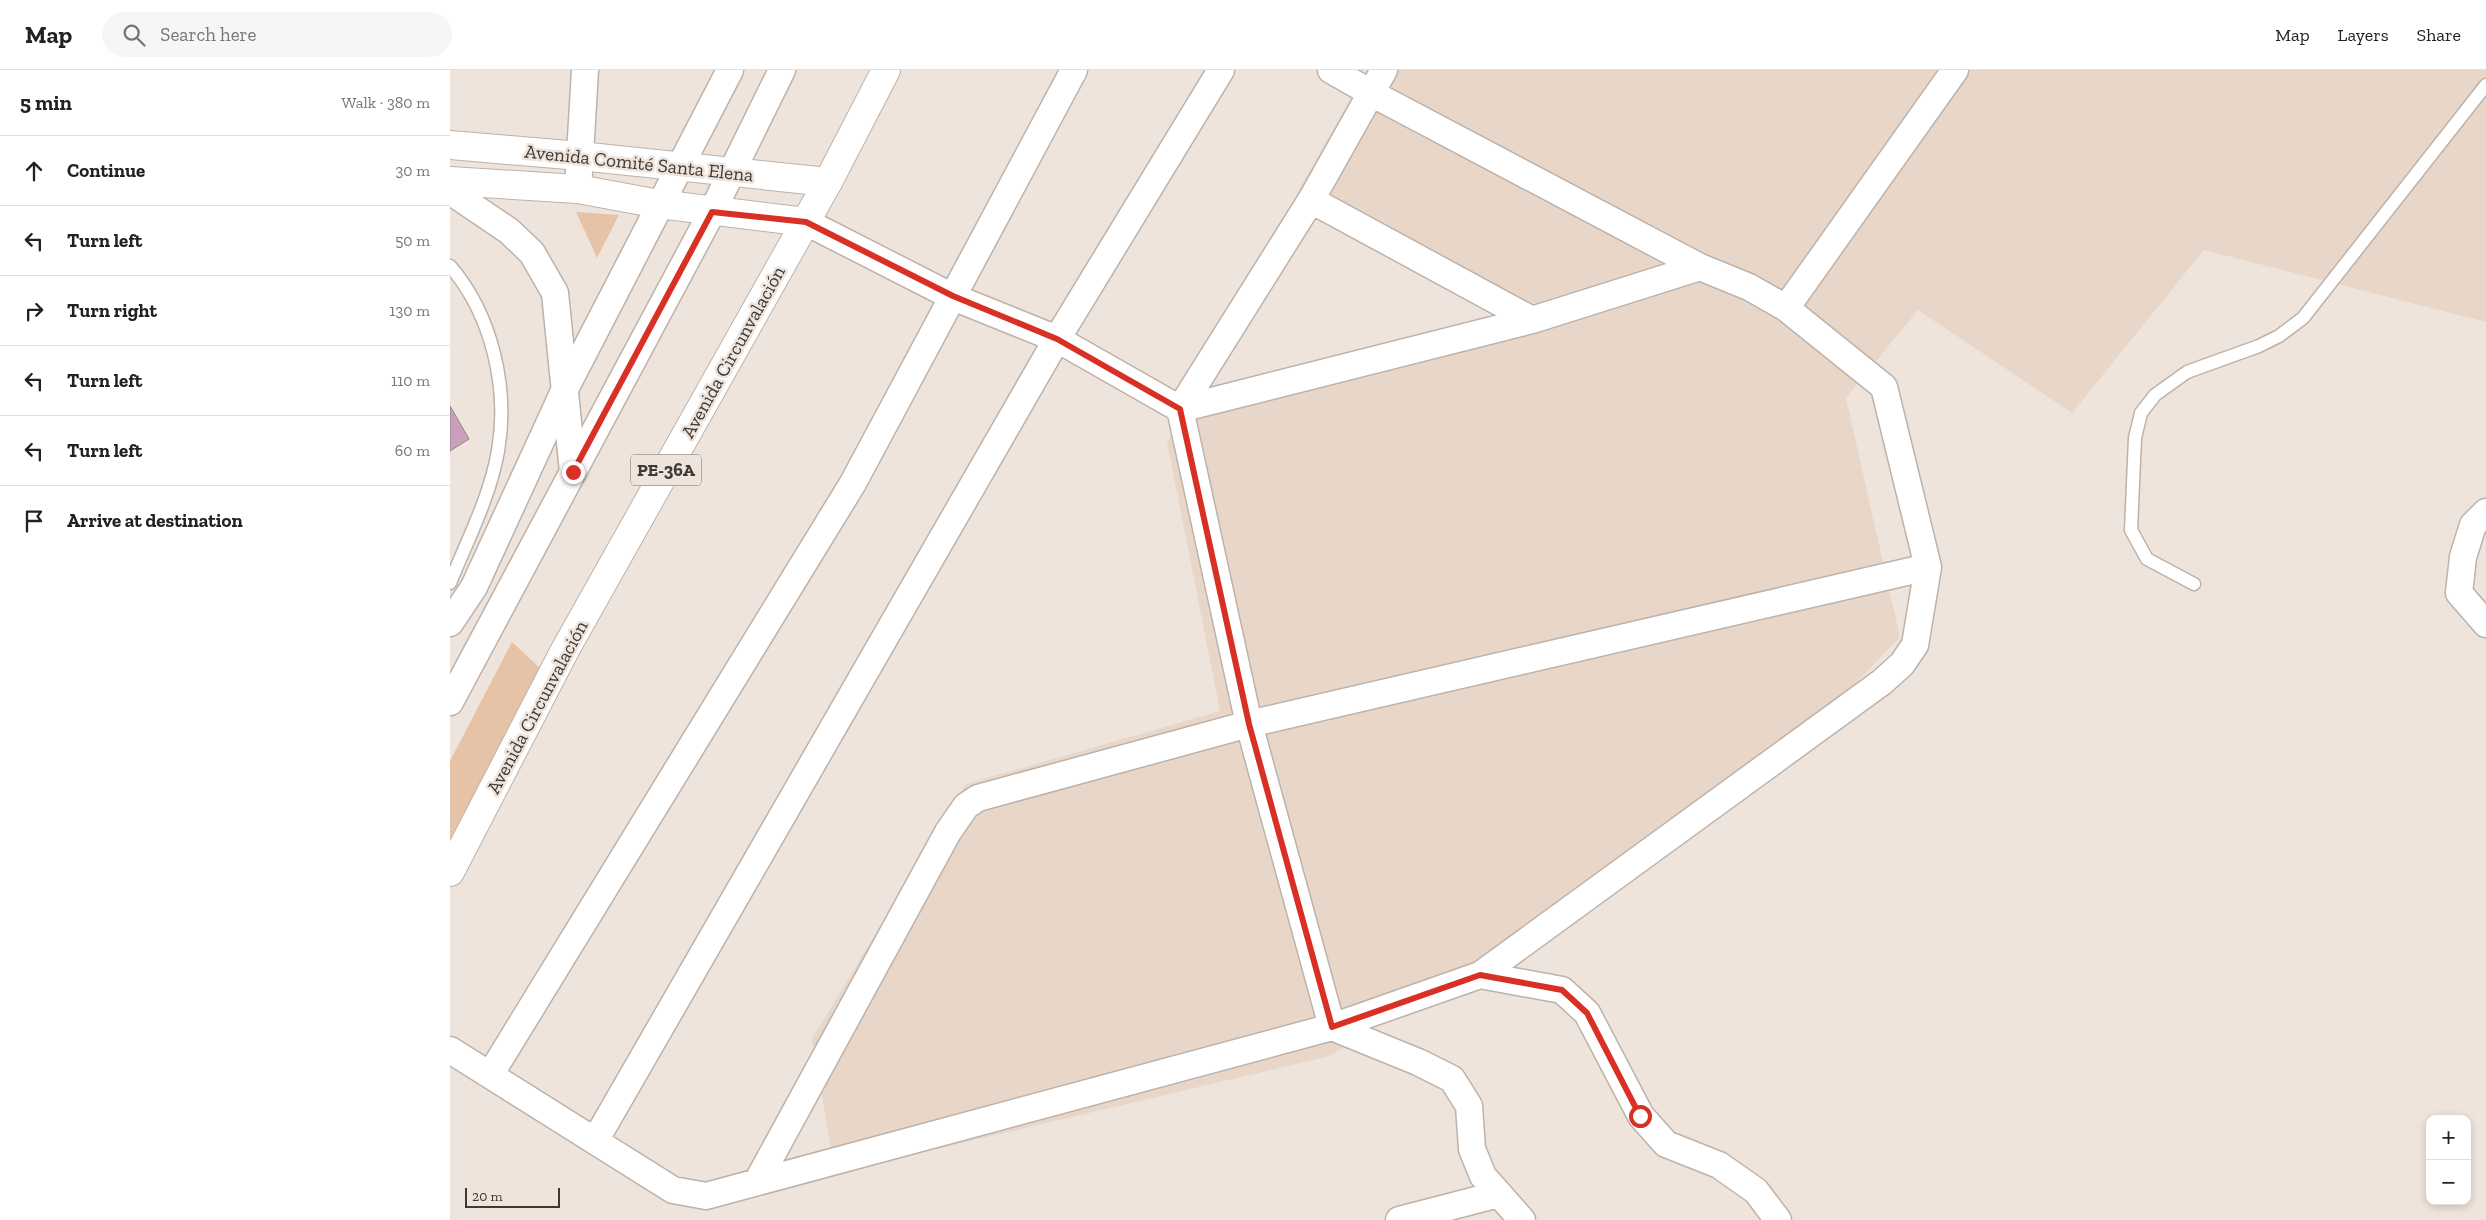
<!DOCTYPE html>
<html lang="en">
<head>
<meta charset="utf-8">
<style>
	:root { --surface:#fff; --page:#f6f6f6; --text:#222; --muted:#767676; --line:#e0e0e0 }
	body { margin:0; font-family:"Zilla Slab",serif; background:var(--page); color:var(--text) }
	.controls { position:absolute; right:15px; bottom:15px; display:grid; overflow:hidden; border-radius:10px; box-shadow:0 2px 8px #0003 }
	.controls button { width:45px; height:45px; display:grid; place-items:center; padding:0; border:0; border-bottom:1px solid var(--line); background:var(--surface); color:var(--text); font:25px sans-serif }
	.scale { position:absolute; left:15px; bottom:12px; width:95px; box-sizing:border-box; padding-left:5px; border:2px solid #3d3936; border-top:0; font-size:14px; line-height:18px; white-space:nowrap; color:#3d3936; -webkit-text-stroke:4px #efe4dc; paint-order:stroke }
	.stop { position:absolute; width:15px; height:15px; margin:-11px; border:4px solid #d93025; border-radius:50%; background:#fff }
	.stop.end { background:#d93025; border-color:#fff; box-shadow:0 1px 5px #0008 }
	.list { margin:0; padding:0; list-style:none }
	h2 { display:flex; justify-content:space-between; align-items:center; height:65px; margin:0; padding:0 20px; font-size:21px }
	h2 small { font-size:16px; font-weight:400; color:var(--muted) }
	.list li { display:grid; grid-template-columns:32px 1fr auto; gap:15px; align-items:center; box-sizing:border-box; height:70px; padding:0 20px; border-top:1px solid var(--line) }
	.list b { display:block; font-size:19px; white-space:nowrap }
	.list em { font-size:16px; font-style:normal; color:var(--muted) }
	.icon { flex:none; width:28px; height:28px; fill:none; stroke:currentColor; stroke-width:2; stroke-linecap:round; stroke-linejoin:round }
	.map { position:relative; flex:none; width:2036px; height:1150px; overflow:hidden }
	header { display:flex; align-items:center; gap:30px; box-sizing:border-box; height:70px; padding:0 25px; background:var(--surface); border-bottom:1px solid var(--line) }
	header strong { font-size:24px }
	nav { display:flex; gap:28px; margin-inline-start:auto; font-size:18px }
	.search { width:350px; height:45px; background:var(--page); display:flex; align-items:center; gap:12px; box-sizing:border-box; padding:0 18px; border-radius:28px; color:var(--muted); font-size:19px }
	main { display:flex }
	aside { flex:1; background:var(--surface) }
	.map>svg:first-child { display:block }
	.built { fill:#e8d7c9 }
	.green { fill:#e6c3a6 }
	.building { fill:#cb9fbc; stroke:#8e838a }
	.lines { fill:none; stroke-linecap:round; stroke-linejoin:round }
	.service-casing { stroke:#bdb2aa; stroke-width:15 }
	.minor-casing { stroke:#bdb2aa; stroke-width:29 }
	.tertiary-casing { stroke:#bdb2aa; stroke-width:30 }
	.trunk-casing { stroke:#bdb2aa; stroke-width:30 }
	.service { stroke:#fff; stroke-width:12 }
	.minor { stroke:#fff; stroke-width:26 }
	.tertiary { stroke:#fff; stroke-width:28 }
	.trunk { stroke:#fff; stroke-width:28 }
	.route { stroke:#d93025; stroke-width:6 }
	.labels { text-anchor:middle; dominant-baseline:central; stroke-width:5; stroke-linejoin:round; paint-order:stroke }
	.shield { fill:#efe4dc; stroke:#726c68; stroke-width:1 }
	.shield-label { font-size:18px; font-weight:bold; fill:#3d3936 }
	.street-label { font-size:19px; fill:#3d3936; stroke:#efe4dc }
</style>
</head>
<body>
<header>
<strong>Map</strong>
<div class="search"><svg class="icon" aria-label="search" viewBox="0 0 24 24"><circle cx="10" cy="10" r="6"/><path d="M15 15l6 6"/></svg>Search here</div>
<nav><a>Map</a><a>Layers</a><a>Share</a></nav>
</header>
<main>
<aside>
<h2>5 min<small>Walk · 380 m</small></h2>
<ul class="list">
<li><svg class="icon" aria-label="ahead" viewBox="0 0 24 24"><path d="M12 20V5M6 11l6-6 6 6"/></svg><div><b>Continue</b></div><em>30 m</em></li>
<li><svg class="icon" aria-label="left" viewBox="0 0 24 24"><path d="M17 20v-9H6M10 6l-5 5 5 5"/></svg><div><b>Turn left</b></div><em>50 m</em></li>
<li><svg class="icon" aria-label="right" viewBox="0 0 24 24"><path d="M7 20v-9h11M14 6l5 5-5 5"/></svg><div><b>Turn right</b></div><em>130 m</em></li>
<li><svg class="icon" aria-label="left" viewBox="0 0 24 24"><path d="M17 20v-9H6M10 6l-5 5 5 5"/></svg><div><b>Turn left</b></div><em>110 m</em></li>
<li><svg class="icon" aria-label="left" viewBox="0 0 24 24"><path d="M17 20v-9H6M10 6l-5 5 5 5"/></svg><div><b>Turn left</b></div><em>60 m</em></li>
<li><svg class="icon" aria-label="arrive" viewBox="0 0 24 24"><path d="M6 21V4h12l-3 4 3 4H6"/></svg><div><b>Arrive at destination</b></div></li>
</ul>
</aside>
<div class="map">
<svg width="2036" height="1150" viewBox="0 0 2036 1150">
	<rect width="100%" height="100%" fill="#efe4dc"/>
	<path class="built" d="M 917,0 L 2036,0 L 2036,252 L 1754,180 L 1622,343 L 1468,240 L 1396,328 L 1450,567 L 1315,708 L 880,986 L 385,1103 L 362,969 L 516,714 L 770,641 L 717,372 L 731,348 L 1064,256 L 847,123 Z"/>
	<path class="green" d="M 126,142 L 169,145 L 147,188 Z
		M 62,572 L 92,600 L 0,771 L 0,691 Z"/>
	<path class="building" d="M 0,336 L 19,369 L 0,381 Z"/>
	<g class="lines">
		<defs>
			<path id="service" d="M 0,196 C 42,245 59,318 48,381 C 40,427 17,471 0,513
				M 1744,514 L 1697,489 L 1681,460 L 1685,368 L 1691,343 L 1705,325 L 1737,302 L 1809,276 L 1829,266 L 1853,248 L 2036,15"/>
			<path id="minor" d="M 881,0 L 921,23 L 1250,197
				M 128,119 L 135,0
				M 0,121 L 59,161 L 82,183 L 105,223 L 123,402
				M 861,130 L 1082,250
				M 356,152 L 503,227 L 607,269 L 730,339 L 799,654 L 882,957 L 968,992 L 1002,1009 L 1019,1036 L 1022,1079 L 1033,1106 L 1072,1150
				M 730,339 L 1082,250 L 1250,197 L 1299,217 L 1336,238 L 1505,0
				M 730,339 L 861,130 L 934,0
				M 2036,442 L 2023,455 L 2013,487 L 2009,523 L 2036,554
				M 0,553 L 24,517 L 115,319 L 280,0
				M 0,632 L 262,142 L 332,0
				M 1030,905 L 1112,920 L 1137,943 L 1191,1046 L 1216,1074 L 1269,1095 L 1306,1121 L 1328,1150
				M 0,980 L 223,1120 L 256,1126 L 882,957 L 1030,905 L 1432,612 L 1452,594 L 1465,575 L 1478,497 L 1434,317 L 1336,238
				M 40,1005 L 403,413 L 624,0
				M 145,1071 L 607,269 L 771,0
				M 307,1112 L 498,762 L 516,736 L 528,728 L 799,654 L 1478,497
				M 949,1150 L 1049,1124"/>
			<path id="tertiary" d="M 0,75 L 130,86 L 378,112
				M 0,111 L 128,119 L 209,134 L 356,152"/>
			<path id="trunk" d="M 0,802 L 115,580 L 378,112 L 436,0"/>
		</defs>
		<use href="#service" class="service-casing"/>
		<use href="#minor" class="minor-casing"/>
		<use href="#tertiary" class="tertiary-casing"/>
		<use href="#trunk" class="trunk-casing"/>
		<use href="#service" class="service"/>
		<use href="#minor" class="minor"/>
		<use href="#tertiary" class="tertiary"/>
		<use href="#trunk" class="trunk"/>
	</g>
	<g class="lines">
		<path class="route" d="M 123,402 L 262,142 L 356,152 L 503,226 L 607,269 L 730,339 L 799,654 L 882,957 L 1030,905 L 1112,920 L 1137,943 L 1190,1046"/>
	</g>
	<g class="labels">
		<rect class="shield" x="181" y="384.5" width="70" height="31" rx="4"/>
		<g class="shield-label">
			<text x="216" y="400">PE-36A</text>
		</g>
		<g class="street-label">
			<text transform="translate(189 93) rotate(6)">Avenida Comité Santa Elena</text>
			<text transform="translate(283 282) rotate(-61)">Avenida Circunvalación</text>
			<text transform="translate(87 637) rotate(-62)">Avenida Circunvalación</text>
		</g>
	</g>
</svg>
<div class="controls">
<button>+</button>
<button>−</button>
</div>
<div class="scale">20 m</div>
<div class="stop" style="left:1190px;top:1046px"></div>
<div class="stop end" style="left:123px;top:402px"></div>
</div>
</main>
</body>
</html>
